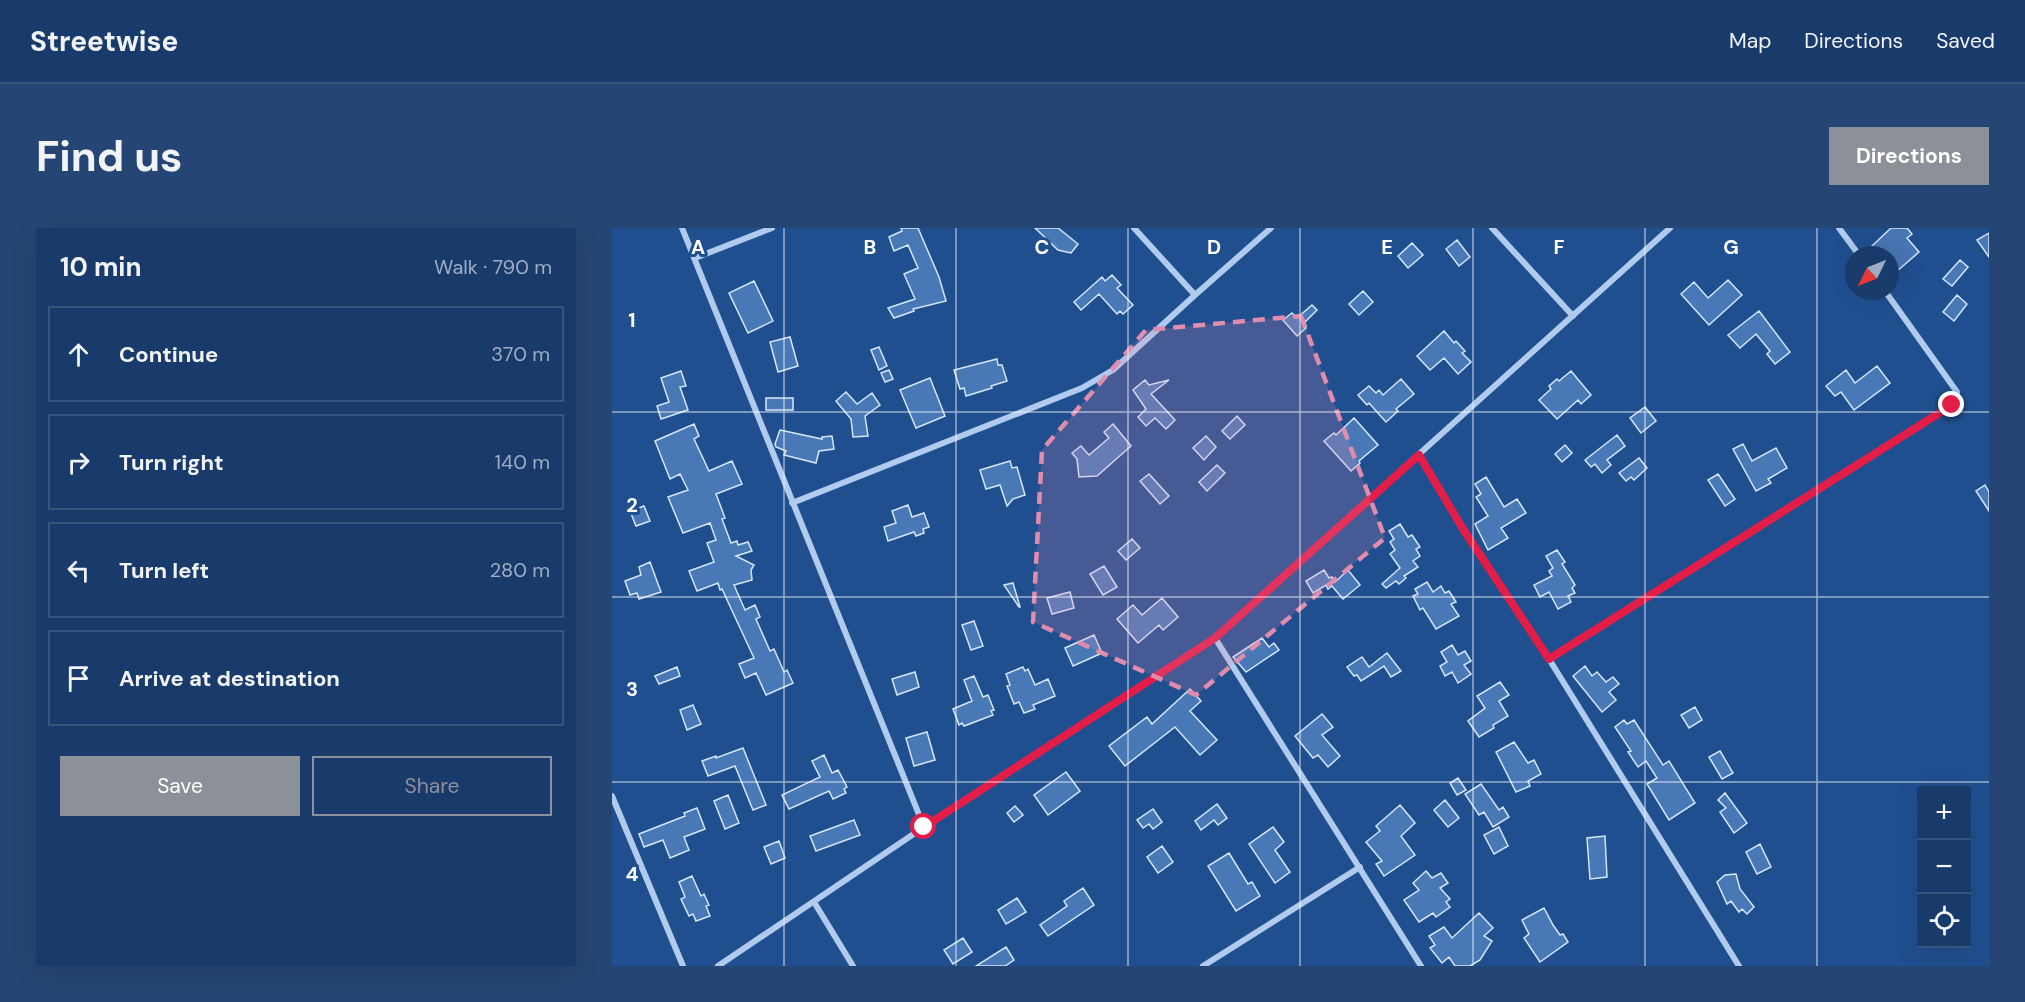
<!DOCTYPE html>
<html lang="en">
<head>
<meta charset="utf-8">
<style>
	:root { --surface:#183b6c; --page:#254674; --text:#f1f3f6; --muted:#9fadc2; --line:#36557f; --accent:#8c9099 }
	body { margin:0; font-family:"DM Sans",sans-serif; background:var(--page); color:var(--text) }
	.controls { position:absolute; right:18px; bottom:18px; display:grid; overflow:hidden; border-radius:0px; box-shadow:0 6px 24px #0002 }
	.controls button { width:54px; height:54px; display:grid; place-items:center; padding:0; border:0; border-bottom:2px solid var(--line); background:var(--surface); color:var(--text); font:30px sans-serif }
	.compass { position:absolute; left:1233px; top:18px; width:54px; height:54px; border-radius:50%; background:var(--surface); box-shadow:0 6px 24px #0002; rotate:227deg }
	.stop { position:absolute; width:18px; height:18px; margin:-14px; border:4px solid #e11d48; border-radius:50%; background:#fff }
	.stop.end { background:#e11d48; border-color:#fff; box-shadow:0 2px 6px #0008 }
	.list { margin:0; padding:0; list-style:none }
	h2 { display:flex; justify-content:space-between; align-items:center; height:78px; margin:0; padding:0 24px; font-size:26px }
	h2 small { font-size:20px; font-weight:400; color:var(--muted) }
	.list li { display:grid; grid-template-columns:39px 1fr auto; gap:18px; align-items:center; box-sizing:border-box; height:96px; margin:0 12px 12px; padding:0 12px; border:2px solid var(--line); border-radius:0px }
	.list b { display:block; font-size:22px; white-space:nowrap }
	.list em { font-size:20px; font-style:normal; color:var(--muted) }
	.actions { display:flex; gap:12px; padding:18px 24px }
	.actions a { flex:1; padding:14px 0; border:2px solid var(--accent); border-radius:0px; text-align:center; font-size:21px; color:var(--accent) }
	.actions .main { background:var(--accent); color:#fff }
	.icon { flex:none; width:33px; height:33px; fill:none; stroke:currentColor; stroke-width:2; stroke-linecap:round; stroke-linejoin:round }
	.map { position:relative; flex:none; width:1377px; height:738px; overflow:hidden; border-radius:0px }
	header { display:flex; align-items:center; gap:36px; box-sizing:border-box; height:84px; padding:0 30px; background:var(--surface); border-bottom:2px solid var(--line) }
	header strong { font-size:28px }
	nav { display:flex; gap:33px; margin-inline-start:auto; font-size:21px }
	.intro { display:flex; align-items:center; justify-content:space-between; box-sizing:border-box; height:144px; padding:0 36px }
	h1 { margin:0; font-size:42px }
	.button { padding:15px 27px; border-radius:0px; background:var(--accent); color:#fff; font-size:21px; font-weight:700 }
	main { display:flex; gap:36px; padding:0 36px }
	aside { flex:1; background:var(--surface); border-radius:0px; box-shadow:0 6px 24px #0002 }
	.map>svg:first-child { display:block }
	.building { fill:#4978b7; stroke:#d6e5f9; stroke-width:1.5 }
	.lines { fill:none; stroke-linecap:round; stroke-linejoin:round }
	.street { stroke:#b0cbed; stroke-width:6 }
	.route { stroke:#e11d48; stroke-width:8 }
	.marked { fill:#e08cad; fill-opacity:0.2; stroke:#e08cad; stroke-width:4.5; stroke-dasharray:12 8; stroke-linejoin:round }
	.grid { fill:none; stroke:#fff; stroke-width:1.5; stroke-opacity:0.55 }
	.grid-label { font-size:20px; text-anchor:middle; font-weight:bold; fill:#fff; stroke:#204f90; stroke-width:6; stroke-linejoin:round; paint-order:stroke }
</style>
</head>
<body>
<header>
<strong>Streetwise</strong>
<nav><a>Map</a><a>Directions</a><a>Saved</a></nav>
</header>
<div class="intro"><h1>Find us</h1><a class="button">Directions</a></div>
<main>
<aside>
<h2>10 min<small>Walk · 790 m</small></h2>
<ul class="list">
<li><svg class="icon" aria-label="ahead" viewBox="0 0 24 24"><path d="M12 20V5M6 11l6-6 6 6"/></svg><div><b>Continue</b></div><em>370 m</em></li>
<li><svg class="icon" aria-label="right" viewBox="0 0 24 24"><path d="M7 20v-9h11M14 6l5 5-5 5"/></svg><div><b>Turn right</b></div><em>140 m</em></li>
<li><svg class="icon" aria-label="left" viewBox="0 0 24 24"><path d="M17 20v-9H6M10 6l-5 5 5 5"/></svg><div><b>Turn left</b></div><em>280 m</em></li>
<li><svg class="icon" aria-label="arrive" viewBox="0 0 24 24"><path d="M6 21V4h12l-3 4 3 4H6"/></svg><div><b>Arrive at destination</b></div></li>
</ul>
<div class="actions"><a class="main">Save</a><a>Share</a></div>
</aside>
<div class="map">
<svg width="1377" height="738" viewBox="0 0 1377 738">
	<rect width="100%" height="100%" fill="#204f90"/>
	<path class="building" d="M 289,0 L 306,0 L 327,49 L 334,73 L 301,81 L 302,83 L 282,90 L 276,80 L 303,71 L 292,46 L 306,40 L 296,17 L 282,23 L 277,9 L 290,3 Z
		M 423,0 L 446,0 L 466,16 L 459,25 L 446,22 Z
		M 1279,0 L 1295,0 L 1300,6 L 1295,10 L 1307,24 L 1284,44 L 1278,37 L 1278,27 L 1269,27 L 1260,18 Z
		M 1377,5 L 1377,29 L 1365,12 Z
		M 845,12 L 858,29 L 847,38 L 834,21 Z
		M 800,15 L 811,27 L 796,40 L 786,28 Z
		M 1348,32 L 1356,39 L 1340,58 L 1331,51 Z
		M 500,47 L 509,57 L 505,60 L 521,77 L 511,86 L 508,83 L 505,86 L 487,66 L 469,82 L 462,74 L 490,49 L 493,53 Z
		M 1116,52 L 1130,67 L 1097,97 L 1069,66 L 1082,54 L 1096,70 Z
		M 142,53 L 161,93 L 136,105 L 117,65 Z
		M 751,63 L 761,74 L 747,87 L 737,76 Z
		M 1345,67 L 1355,76 L 1342,93 L 1331,84 Z
		M 700,77 L 705,82 L 691,96 L 694,100 L 685,108 L 671,92 L 680,85 L 685,90 Z
		M 1147,83 L 1178,124 L 1163,136 L 1155,126 L 1158,123 L 1144,106 L 1128,120 L 1116,107 Z
		M 832,103 L 842,115 L 844,113 L 853,123 L 850,125 L 859,134 L 846,146 L 832,130 L 818,142 L 805,128 Z
		M 178,109 L 186,138 L 166,144 L 158,114 Z
		M 267,119 L 275,138 L 267,142 L 259,122 Z
		M 385,131 L 386,137 L 390,137 L 395,153 L 379,158 L 380,160 L 354,168 L 352,160 L 348,161 L 342,142 Z
		M 1265,138 L 1278,155 L 1242,182 L 1229,164 L 1223,168 L 1214,158 L 1234,142 L 1243,155 Z
		M 277,142 L 281,151 L 273,154 L 269,145 Z
		M 69,143 L 74,158 L 68,159 L 76,182 L 49,191 L 45,178 L 57,174 L 49,150 Z
		M 959,143 L 979,167 L 969,176 L 966,172 L 945,191 L 927,172 L 939,161 L 937,158 L 945,151 L 947,153 Z
		M 318,150 L 333,188 L 304,200 L 288,162 Z
		M 789,151 L 802,166 L 784,181 L 786,183 L 774,194 L 757,175 L 755,177 L 746,167 L 757,158 L 764,165 L 767,162 L 771,167 Z
		M 533,152 L 537,157 L 557,152 L 539,166 L 563,192 L 554,201 L 543,190 L 534,198 L 526,189 L 534,181 L 521,162 Z
		M 234,164 L 245,176 L 260,165 L 268,177 L 253,188 L 256,208 L 241,209 L 239,191 L 224,173 Z
		M 154,170 L 181,170 L 181,182 L 154,182 Z
		M 1033,179 L 1044,193 L 1029,205 L 1018,190 Z
		M 625,188 L 633,197 L 618,211 L 610,203 Z
		M 742,190 L 766,217 L 747,233 L 748,235 L 739,243 L 712,213 L 722,205 L 724,207 Z
		M 82,196 L 87,208 L 82,211 L 97,243 L 120,233 L 130,256 L 104,266 L 113,290 L 110,291 L 119,315 L 125,313 L 126,317 L 136,314 L 140,323 L 124,328 L 142,337 L 139,342 L 140,352 L 122,357 L 133,382 L 143,377 L 148,389 L 144,391 L 158,423 L 162,421 L 172,444 L 175,442 L 181,455 L 154,467 L 144,445 L 133,450 L 127,436 L 142,430 L 110,361 L 108,362 L 106,355 L 85,363 L 77,343 L 102,334 L 95,315 L 104,312 L 98,295 L 71,305 L 56,269 L 76,262 L 68,246 L 58,251 L 43,213 Z
		M 501,196 L 519,218 L 485,248 L 467,249 L 465,231 L 460,225 L 469,218 L 477,227 L 497,210 L 492,204 Z
		M 168,202 L 210,211 L 210,209 L 220,208 L 222,221 L 207,223 L 204,235 L 172,227 L 174,223 L 164,219 L 163,216 Z
		M 1005,207 L 1013,218 L 995,232 L 999,237 L 990,245 L 983,236 L 979,239 L 973,232 Z
		M 594,208 L 604,219 L 592,232 L 581,220 Z
		M 1131,216 L 1140,233 L 1164,220 L 1175,240 L 1156,251 L 1159,255 L 1144,263 L 1121,221 Z
		M 953,217 L 960,225 L 950,234 L 943,226 Z
		M 1027,230 L 1035,240 L 1022,252 L 1019,249 L 1014,253 L 1007,245 Z
		M 398,233 L 400,240 L 405,239 L 413,267 L 401,271 L 395,278 L 388,257 L 374,261 L 368,242 Z
		M 605,237 L 613,245 L 595,263 L 587,254 Z
		M 537,246 L 557,268 L 548,276 L 528,253 Z
		M 1106,246 L 1123,271 L 1113,278 L 1096,252 Z
		M 874,249 L 892,279 L 905,271 L 914,285 L 889,300 L 896,310 L 876,322 L 863,296 L 876,288 L 864,269 L 869,266 L 863,256 Z
		M 1373,257 L 1377,264 L 1377,283 L 1364,263 Z
		M 296,277 L 300,289 L 312,285 L 317,299 L 311,301 L 312,305 L 304,308 L 302,304 L 276,313 L 272,299 L 284,295 L 280,283 Z
		M 32,278 L 38,293 L 24,298 L 18,283 Z
		M 788,296 L 796,309 L 800,307 L 808,319 L 804,321 L 808,328 L 801,333 L 806,339 L 792,348 L 794,350 L 787,356 L 784,353 L 774,360 L 770,356 L 788,340 L 778,326 L 783,322 L 778,314 L 782,311 L 777,303 Z
		M 520,311 L 528,320 L 514,332 L 506,323 Z
		M 945,322 L 953,334 L 950,336 L 963,357 L 960,360 L 963,365 L 956,368 L 959,374 L 946,381 L 937,364 L 928,369 L 922,357 L 940,348 L 937,343 L 941,340 L 934,328 Z
		M 38,334 L 49,364 L 27,371 L 25,365 L 18,367 L 13,353 L 29,347 L 27,339 Z
		M 492,338 L 505,359 L 491,367 L 478,346 Z
		M 712,342 L 717,350 L 720,349 L 723,354 L 736,342 L 748,357 L 731,371 L 720,358 L 716,361 L 714,357 L 701,365 L 694,353 Z
		M 815,354 L 821,364 L 829,358 L 833,365 L 837,363 L 844,374 L 839,376 L 847,388 L 824,401 L 811,380 L 808,382 L 801,368 L 806,366 L 803,361 Z
		M 401,355 L 408,379 L 407,379 L 392,357 Z
		M 458,364 L 462,380 L 440,386 L 435,370 Z
		M 550,370 L 566,389 L 551,402 L 547,397 L 526,415 L 505,391 L 521,377 L 530,387 Z
		M 362,393 L 371,418 L 359,422 L 350,397 Z
		M 482,407 L 490,425 L 461,438 L 453,420 Z
		M 650,410 L 657,419 L 662,415 L 667,422 L 634,444 L 621,429 Z
		M 840,417 L 846,427 L 853,423 L 859,433 L 852,437 L 859,446 L 846,455 L 840,444 L 833,448 L 828,438 L 835,434 L 829,424 Z
		M 775,425 L 789,443 L 779,449 L 772,438 L 749,453 L 745,447 L 742,448 L 735,439 L 750,429 L 757,439 Z
		M 973,438 L 980,448 L 985,444 L 994,454 L 1001,449 L 1007,456 L 997,464 L 1004,472 L 990,484 L 961,448 Z
		M 65,439 L 68,448 L 47,456 L 43,448 Z
		M 411,439 L 413,443 L 416,441 L 423,457 L 436,451 L 443,468 L 421,477 L 423,481 L 412,485 L 407,474 L 402,476 L 395,458 L 398,457 L 394,446 Z
		M 303,444 L 307,459 L 285,467 L 280,451 Z
		M 362,448 L 371,469 L 376,467 L 382,482 L 379,483 L 381,487 L 352,498 L 350,495 L 347,497 L 341,481 L 360,473 L 352,452 Z
		M 888,454 L 897,467 L 887,473 L 896,488 L 881,497 L 882,500 L 867,509 L 856,493 L 873,480 L 865,468 Z
		M 578,461 L 589,473 L 578,483 L 605,512 L 588,527 L 563,499 L 513,538 L 497,518 L 535,489 L 540,496 Z
		M 81,477 L 89,496 L 75,502 L 68,482 Z
		M 1083,479 L 1090,492 L 1077,500 L 1069,487 Z
		M 710,486 L 721,499 L 710,507 L 728,528 L 716,539 L 706,527 L 701,530 L 683,508 Z
		M 1012,492 L 1015,496 L 1022,492 L 1051,537 L 1057,533 L 1083,575 L 1057,592 L 1035,556 L 1045,550 L 1034,533 L 1026,539 L 1016,524 L 1019,523 L 1003,499 Z
		M 315,504 L 323,532 L 302,538 L 294,510 Z
		M 902,514 L 916,535 L 922,532 L 929,546 L 916,553 L 918,558 L 904,564 L 884,524 Z
		M 131,520 L 154,577 L 141,582 L 123,538 L 96,548 L 90,533 L 104,528 L 104,530 Z
		M 1108,523 L 1121,545 L 1110,551 L 1097,529 Z
		M 212,527 L 220,545 L 226,542 L 235,559 L 232,561 L 234,565 L 221,571 L 217,563 L 177,581 L 170,567 L 208,549 L 200,533 Z
		M 454,544 L 468,563 L 436,587 L 422,567 Z
		M 846,550 L 854,562 L 845,567 L 838,555 Z
		M 869,556 L 887,582 L 891,579 L 897,589 L 881,599 L 872,584 L 867,587 L 853,566 Z
		M 1113,565 L 1135,595 L 1122,605 L 1108,584 L 1114,580 L 1106,572 Z
		M 116,567 L 127,595 L 113,601 L 102,573 Z
		M 833,572 L 847,590 L 836,599 L 822,582 Z
		M 605,576 L 615,590 L 606,597 L 602,592 L 589,602 L 583,593 Z
		M 788,577 L 803,595 L 789,608 L 803,627 L 772,648 L 764,636 L 770,633 L 754,614 L 768,603 L 764,598 Z
		M 403,578 L 411,587 L 402,594 L 395,585 Z
		M 85,580 L 93,601 L 72,609 L 77,622 L 58,630 L 51,612 L 32,619 L 27,606 L 73,588 L 72,585 Z
		M 541,581 L 550,594 L 541,601 L 537,596 L 531,600 L 525,592 Z
		M 242,592 L 248,607 L 204,623 L 198,608 Z
		M 661,599 L 672,614 L 663,622 L 678,644 L 663,655 L 637,616 Z
		M 887,599 L 896,618 L 882,626 L 872,607 Z
		M 993,608 L 995,649 L 978,651 L 975,610 Z
		M 167,613 L 173,630 L 159,636 L 152,619 Z
		M 1148,616 L 1159,639 L 1145,646 L 1134,624 Z
		M 550,618 L 561,634 L 546,645 L 535,629 Z
		M 617,625 L 636,656 L 640,654 L 648,668 L 624,683 L 596,638 Z
		M 814,643 L 820,650 L 829,645 L 836,655 L 828,660 L 838,671 L 834,674 L 838,679 L 824,689 L 821,685 L 807,694 L 792,672 L 807,662 L 801,655 Z
		M 1124,646 L 1128,661 L 1142,679 L 1135,686 L 1130,681 L 1127,684 L 1119,673 L 1115,676 L 1105,654 L 1113,647 Z
		M 80,648 L 89,668 L 92,666 L 97,677 L 94,678 L 98,688 L 84,693 L 81,686 L 77,688 L 69,671 L 73,669 L 67,654 Z
		M 471,660 L 482,677 L 436,708 L 428,697 L 455,678 L 452,673 Z
		M 405,670 L 414,684 L 394,696 L 386,682 Z
		M 932,680 L 941,697 L 948,707 L 951,706 L 956,714 L 928,734 L 912,710 L 917,706 L 910,692 Z
		M 867,685 L 881,700 L 872,708 L 880,713 L 868,732 L 858,738 L 843,738 L 837,729 L 830,735 L 818,720 L 823,717 L 817,708 L 832,699 L 840,710 Z
		M 351,710 L 360,724 L 341,736 L 332,722 Z
		M 394,719 L 402,732 L 393,738 L 364,738 Z"/>
	<g class="lines">
		<path class="street" d="M 70,0 L 312,599
			M 522,0 L 583,67
			M 880,0 L 961,88
			M 1227,0 L 1247,27
			M 83,30 L 160,0
			M 807,227 L 851,301 L 937,431 L 1127,738
			M 180,275 L 470,160 L 501,142 L 583,67 L 659,0
			M 603,410 L 809,738
			M 937,431 L 1340,177 L 1344,171 L 1345,164 L 1273,63
			M 0,568 L 71,738
			M 202,674 L 241,738
			M 106,738 L 312,599 L 603,410 L 1058,0
			M 591,738 L 748,639"/>
	</g>
	<g class="lines">
		<path class="route" d="M 312,599 L 603,410 L 807,227 L 851,301 L 937,431 L 1340,177"/>
	</g>
	<path class="marked" d="M 689,88 L 773,310 L 584,467 L 421,394 L 430,222 L 534,102 Z"/>
	<path class="grid" d="M 172,0 L 172,738M 344,0 L 344,738M 516,0 L 516,738M 688,0 L 688,738M 861,0 L 861,738M 1033,0 L 1033,738M 1205,0 L 1205,738M 0,184 L 1377,184M 0,369 L 1377,369M 0,554 L 1377,554"/>
	<g class="grid-label">
		<text x="86" y="26">A</text>
		<text x="258" y="26">B</text>
		<text x="430" y="26">C</text>
		<text x="602" y="26">D</text>
		<text x="775" y="26">E</text>
		<text x="947" y="26">F</text>
		<text x="1119" y="26">G</text>
		<text x="20" y="99">1</text>
		<text x="20" y="284">2</text>
		<text x="20" y="468">3</text>
		<text x="20" y="653">4</text>
	</g>
</svg>
<div class="controls">
<button>+</button>
<button>−</button>
<button><svg class="icon" aria-label="locate" viewBox="0 0 24 24"><circle cx="12" cy="12" r="6"/><path d="M12 2v4M12 18v4M2 12h4M18 12h4"/></svg></button>
</div>
<svg class="compass" viewBox="-18 -18 36 36"><path d="M0-13l5 13h-10z" fill="#e53935"/><path d="M0 13l5-13h-10z" fill="#9fadc2"/></svg>
<div class="stop" style="left:312px;top:599px"></div>
<div class="stop end" style="left:1340px;top:177px"></div>
</div>
</main>
</body>
</html>
